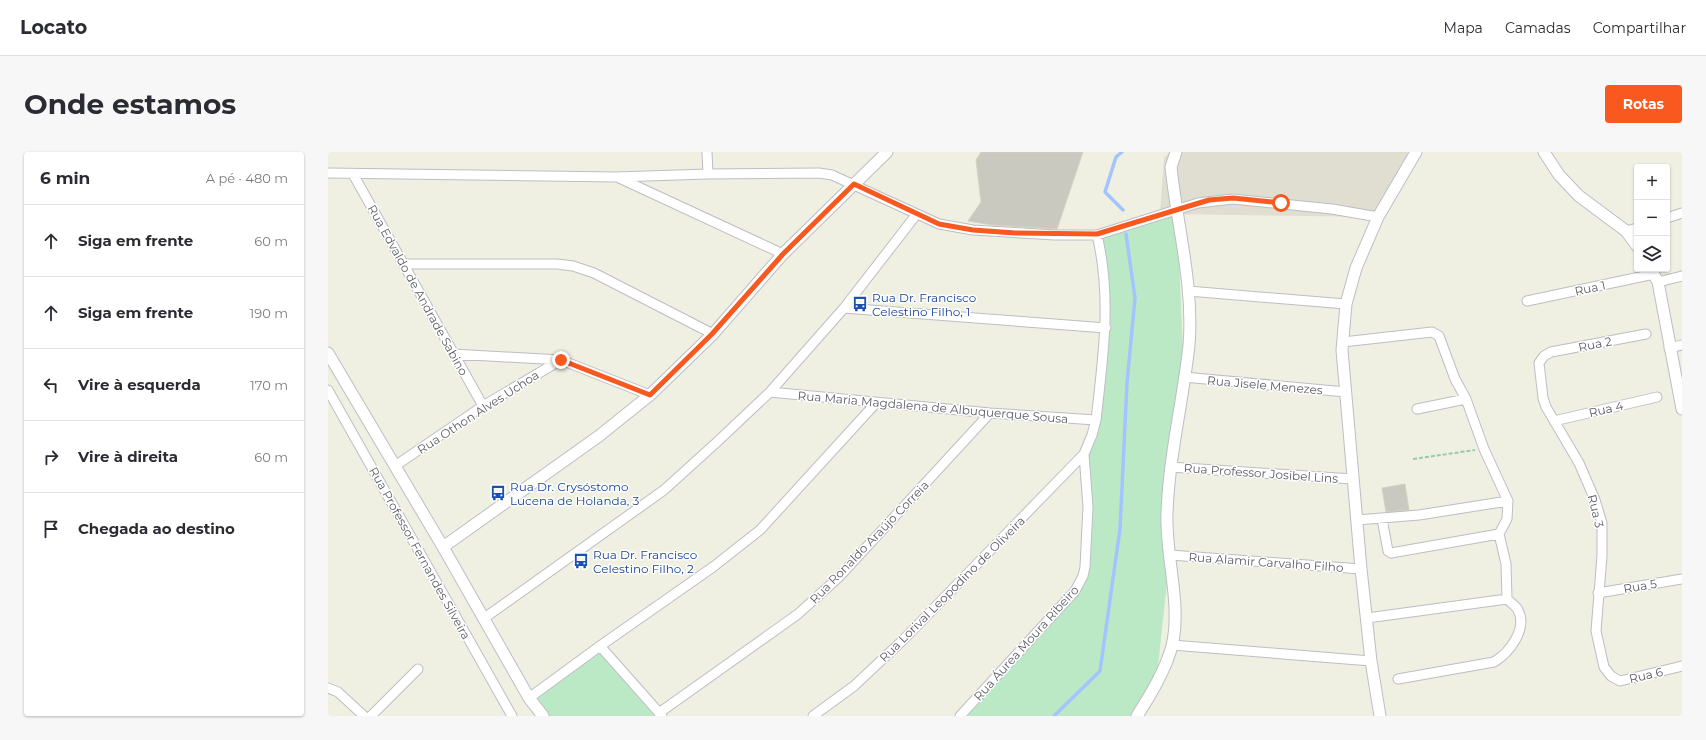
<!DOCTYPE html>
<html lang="pt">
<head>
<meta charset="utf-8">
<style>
	:root { --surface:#fff; --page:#f7f7f7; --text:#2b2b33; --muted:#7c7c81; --line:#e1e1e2; --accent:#f9581e }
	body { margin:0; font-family:Montserrat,sans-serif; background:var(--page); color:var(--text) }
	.controls { position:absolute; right:12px; top:12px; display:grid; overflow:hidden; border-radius:4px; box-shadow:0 1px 3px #0004 }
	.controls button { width:36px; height:36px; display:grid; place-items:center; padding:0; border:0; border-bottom:1px solid var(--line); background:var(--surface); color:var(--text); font:20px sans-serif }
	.stop { position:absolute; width:12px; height:12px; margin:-9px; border:3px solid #f9581e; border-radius:50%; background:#fff }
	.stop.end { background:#f9581e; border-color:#fff; box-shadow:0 1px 4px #0008 }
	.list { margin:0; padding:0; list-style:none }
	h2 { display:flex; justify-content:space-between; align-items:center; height:52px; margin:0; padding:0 16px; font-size:17px }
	h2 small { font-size:13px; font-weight:400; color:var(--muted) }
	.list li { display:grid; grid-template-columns:26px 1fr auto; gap:12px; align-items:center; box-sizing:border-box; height:72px; padding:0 16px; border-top:1px solid var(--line) }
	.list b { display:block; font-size:15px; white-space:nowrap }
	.list em { font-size:13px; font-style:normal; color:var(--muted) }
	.icon { flex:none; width:22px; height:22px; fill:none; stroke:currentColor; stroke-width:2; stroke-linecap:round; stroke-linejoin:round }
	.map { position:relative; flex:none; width:1354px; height:564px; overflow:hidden; border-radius:4px }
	header { display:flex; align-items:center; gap:24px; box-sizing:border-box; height:56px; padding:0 20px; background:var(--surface); border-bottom:1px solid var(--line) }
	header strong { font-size:19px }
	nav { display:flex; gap:22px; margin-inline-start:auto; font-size:14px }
	.intro { display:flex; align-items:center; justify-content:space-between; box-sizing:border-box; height:96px; padding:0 24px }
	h1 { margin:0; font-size:28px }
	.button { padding:10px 18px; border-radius:4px; background:var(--accent); color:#fff; font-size:14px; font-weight:700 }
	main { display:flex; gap:24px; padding:0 24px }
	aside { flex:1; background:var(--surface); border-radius:4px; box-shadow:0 1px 3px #0004 }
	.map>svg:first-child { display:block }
	.education { fill:#dfded1 }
	.green { fill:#bce9c5 }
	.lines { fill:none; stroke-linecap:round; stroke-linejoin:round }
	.stream { stroke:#a2c5ff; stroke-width:3.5 }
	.building { fill:#cac9bf; stroke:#d4d2c0 }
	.minor-casing { stroke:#bdbec5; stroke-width:11 }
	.tertiary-casing { stroke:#bdbec5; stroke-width:13 }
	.path { stroke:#95caae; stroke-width:2; stroke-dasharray:4 2; stroke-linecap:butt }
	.minor { stroke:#fff; stroke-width:9 }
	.tertiary { stroke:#fff; stroke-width:11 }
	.route { stroke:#f9581e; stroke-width:5 }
	.labels { text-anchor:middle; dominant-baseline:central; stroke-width:3; stroke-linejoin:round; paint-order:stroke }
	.street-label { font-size:12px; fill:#5b5d65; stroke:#fff }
	.transit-label { font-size:12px; fill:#164399; stroke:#fff; text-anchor:start }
</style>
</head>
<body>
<header>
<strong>Locato</strong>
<nav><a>Mapa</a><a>Camadas</a><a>Compartilhar</a></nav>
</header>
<div class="intro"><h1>Onde estamos</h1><a class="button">Rotas</a></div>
<main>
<aside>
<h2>6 min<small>A pé · 480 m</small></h2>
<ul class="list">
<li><svg class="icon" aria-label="ahead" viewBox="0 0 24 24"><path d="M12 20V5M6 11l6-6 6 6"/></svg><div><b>Siga em frente</b></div><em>60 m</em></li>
<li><svg class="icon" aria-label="ahead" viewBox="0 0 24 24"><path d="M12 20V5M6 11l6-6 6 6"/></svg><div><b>Siga em frente</b></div><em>190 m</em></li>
<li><svg class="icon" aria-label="left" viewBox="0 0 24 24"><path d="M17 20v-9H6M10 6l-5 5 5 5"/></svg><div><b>Vire à esquerda</b></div><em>170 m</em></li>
<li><svg class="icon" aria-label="right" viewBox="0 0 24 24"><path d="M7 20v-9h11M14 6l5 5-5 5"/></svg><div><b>Vire à direita</b></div><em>60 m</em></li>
<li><svg class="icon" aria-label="arrive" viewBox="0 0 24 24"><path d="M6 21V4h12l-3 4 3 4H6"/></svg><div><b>Chegada ao destino</b></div></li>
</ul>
</aside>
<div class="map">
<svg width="1354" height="564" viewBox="0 0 1354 564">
	<rect width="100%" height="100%" fill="#efefe2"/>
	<path class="education" d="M 842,0 L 1087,0 L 1050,65 L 832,62 L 836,6 Z"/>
	<path class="green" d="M 849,57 L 856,225 L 842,315 L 842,403 L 828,533 L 803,564 L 632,564 L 747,439 L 757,415 L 756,302 L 768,268 L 778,176 L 769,83 Z
		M 272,494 L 334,564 L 215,564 L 201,546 Z"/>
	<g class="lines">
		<path class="stream" d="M 794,0 L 788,5 L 777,40 L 795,58
			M 726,564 L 772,519 L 792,377 L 799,231 L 807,146 L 798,82"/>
	</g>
	<path class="building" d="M 653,0 L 755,0 L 729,77 L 664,73 L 640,69 L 653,50 L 648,8 Z
		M 1077,332 L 1081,358 L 1058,360 L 1054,336 Z"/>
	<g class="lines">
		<defs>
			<path id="minor" d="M 379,0 L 380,22
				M 0,21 L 288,25 L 380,22 L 491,21 L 504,23 L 611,72 L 645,78 L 727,83 L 769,83 L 870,51 L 905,47 L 1004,57 L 1050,65
				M 25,22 L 155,254
				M 289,25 L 455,102
				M 1339,66 L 1354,61
				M 1298,79 L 1309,76
				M 75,112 L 229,112 L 245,114 L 266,121 L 385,182
				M 1330,130 L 1354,124
				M 860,139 L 1018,152
				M 1199,149 L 1326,122
				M 516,156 L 778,176
				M 1318,182 L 1223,200 L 1216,204 L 1211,211 L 1215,246 L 1218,255 L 1251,311 L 1267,348 L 1274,371 L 1274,404 L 1268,479 L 1276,515 L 1283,524 L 1292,529 L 1354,514
				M 1015,190 L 1104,180 L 1111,184 L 1127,227 L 1138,247 L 1156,297 L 1180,349 L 1179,367 L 1171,382 L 1178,412 L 1179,447 C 1182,450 1188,454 1190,458 C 1200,477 1181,501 1166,510 L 1070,527
				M 1341,196 L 1354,193
				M 125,202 L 233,208 L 322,243
				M 856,225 L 1018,240
				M 0,238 L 184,564
				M 442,240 L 662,261 L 768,268
				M 1089,257 L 1138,247
				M 1226,269 L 1329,245
				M 67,314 L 155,254 L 233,208
				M 842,315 L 1025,327
				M 1054,367 L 1060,399 L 1063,401 L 1171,382
				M 1029,368 L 1091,363 L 1180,349
				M 842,403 L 1033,417
				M 1270,441 L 1354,427
				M 1039,466 L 1179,447
				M 155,467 L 336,338 L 389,290 L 442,240 L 516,156 L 588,63
				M 844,493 L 1043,509
				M 272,494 L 334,564
				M 0,536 L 10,540 L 36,564
				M 201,546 L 272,494 L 385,415 L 432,378 L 548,251
				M 331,561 L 470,462 L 511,425 L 662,261
				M 43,564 L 90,517
				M 485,564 L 526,534 L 575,488 L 756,302
				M 632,564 L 747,439 L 755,424 L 757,415 L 760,355 L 756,302 L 764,283 L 768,268 C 775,205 784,146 769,83"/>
			<path id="tertiary" d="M 1216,0 L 1231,23 L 1251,44 L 1298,79 L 1309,94
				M 1323,117 L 1330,130 L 1354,257
				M 0,201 L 115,395 L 201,546 L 215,564
				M 115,395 L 271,284 L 322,243 L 385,182 L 455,102 L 559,0
				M 809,564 C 823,542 837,519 844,494 C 854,452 837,403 839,361 C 841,304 855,249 861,193 C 866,134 849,73 843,15 L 848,0
				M 1052,564 L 1043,509 L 1033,417 L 1014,198 L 1018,152 L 1028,116 L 1050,65 L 1088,0"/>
		</defs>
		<use href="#minor" class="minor-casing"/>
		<use href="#tertiary" class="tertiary-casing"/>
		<path class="path" d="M 1085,307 L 1147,298"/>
		<use href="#minor" class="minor"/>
		<use href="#tertiary" class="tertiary"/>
	</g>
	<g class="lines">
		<path class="route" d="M 233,208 L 322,243 L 384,182 L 455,102 L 526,32 L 611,72 L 645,78 L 687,81 L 769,82 L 881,48 L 905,46 L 953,51"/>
	</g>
	<defs>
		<symbol id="bus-bare" viewBox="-9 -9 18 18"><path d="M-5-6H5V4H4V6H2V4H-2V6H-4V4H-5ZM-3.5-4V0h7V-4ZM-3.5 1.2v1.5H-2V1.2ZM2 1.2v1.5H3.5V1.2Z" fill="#1a4fb4" stroke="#fff" stroke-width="2.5" paint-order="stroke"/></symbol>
	</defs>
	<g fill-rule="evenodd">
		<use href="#bus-bare" x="521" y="141" width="22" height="22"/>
		<use href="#bus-bare" x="159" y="330" width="22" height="22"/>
		<use href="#bus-bare" x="242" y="398" width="22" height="22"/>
	</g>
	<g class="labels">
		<g class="street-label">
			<text transform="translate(1262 136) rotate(-12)">Rua 1</text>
			<text transform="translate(90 138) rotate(61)">Rua Edvaldo de Andrade Sabino</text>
			<text transform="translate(1267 192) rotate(-11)">Rua 2</text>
			<text transform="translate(937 233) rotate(5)">Rua Jisele Menezes</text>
			<text transform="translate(605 255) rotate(5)">Rua Maria Magdalena de Albuquerque Sousa</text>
			<text transform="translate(1278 257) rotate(-13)">Rua 4</text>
			<text transform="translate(150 260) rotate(-33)">Rua Othon Alves Uchoa</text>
			<text transform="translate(933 321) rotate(4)">Rua Professor Josibel Lins</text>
			<text transform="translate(1268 359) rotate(76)">Rua 3</text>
			<text transform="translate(541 390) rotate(-46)">Rua Ronaldo Araújo Correia</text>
			<text transform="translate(92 401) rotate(61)">Rua Professor Fernandes Silveira</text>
			<text transform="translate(938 410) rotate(4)">Rua Alamir Carvalho Filho</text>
			<text transform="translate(1312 434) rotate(-10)">Rua 5</text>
			<text transform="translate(624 437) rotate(-45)">Rua Lorival Leopodino de Oliveira</text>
			<text transform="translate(698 491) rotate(-48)">Rua Áurea Moura Ribeiro</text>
			<text transform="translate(1318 523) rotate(-13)">Rua 6</text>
		</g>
		<g class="transit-label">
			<text x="544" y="145">Rua Dr. Francisco<tspan x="544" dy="14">Celestino Filho, 1</tspan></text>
			<text x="182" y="334">Rua Dr. Crysóstomo<tspan x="182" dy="14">Lucena de Holanda, 3</tspan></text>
			<text x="265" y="402">Rua Dr. Francisco<tspan x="265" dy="14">Celestino Filho, 2</tspan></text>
		</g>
	</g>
</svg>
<div class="controls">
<button>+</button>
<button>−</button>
<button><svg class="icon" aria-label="layers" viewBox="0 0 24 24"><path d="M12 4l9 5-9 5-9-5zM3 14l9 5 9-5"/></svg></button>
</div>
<div class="stop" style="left:953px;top:51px"></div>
<div class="stop end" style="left:233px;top:208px"></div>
</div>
</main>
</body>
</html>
